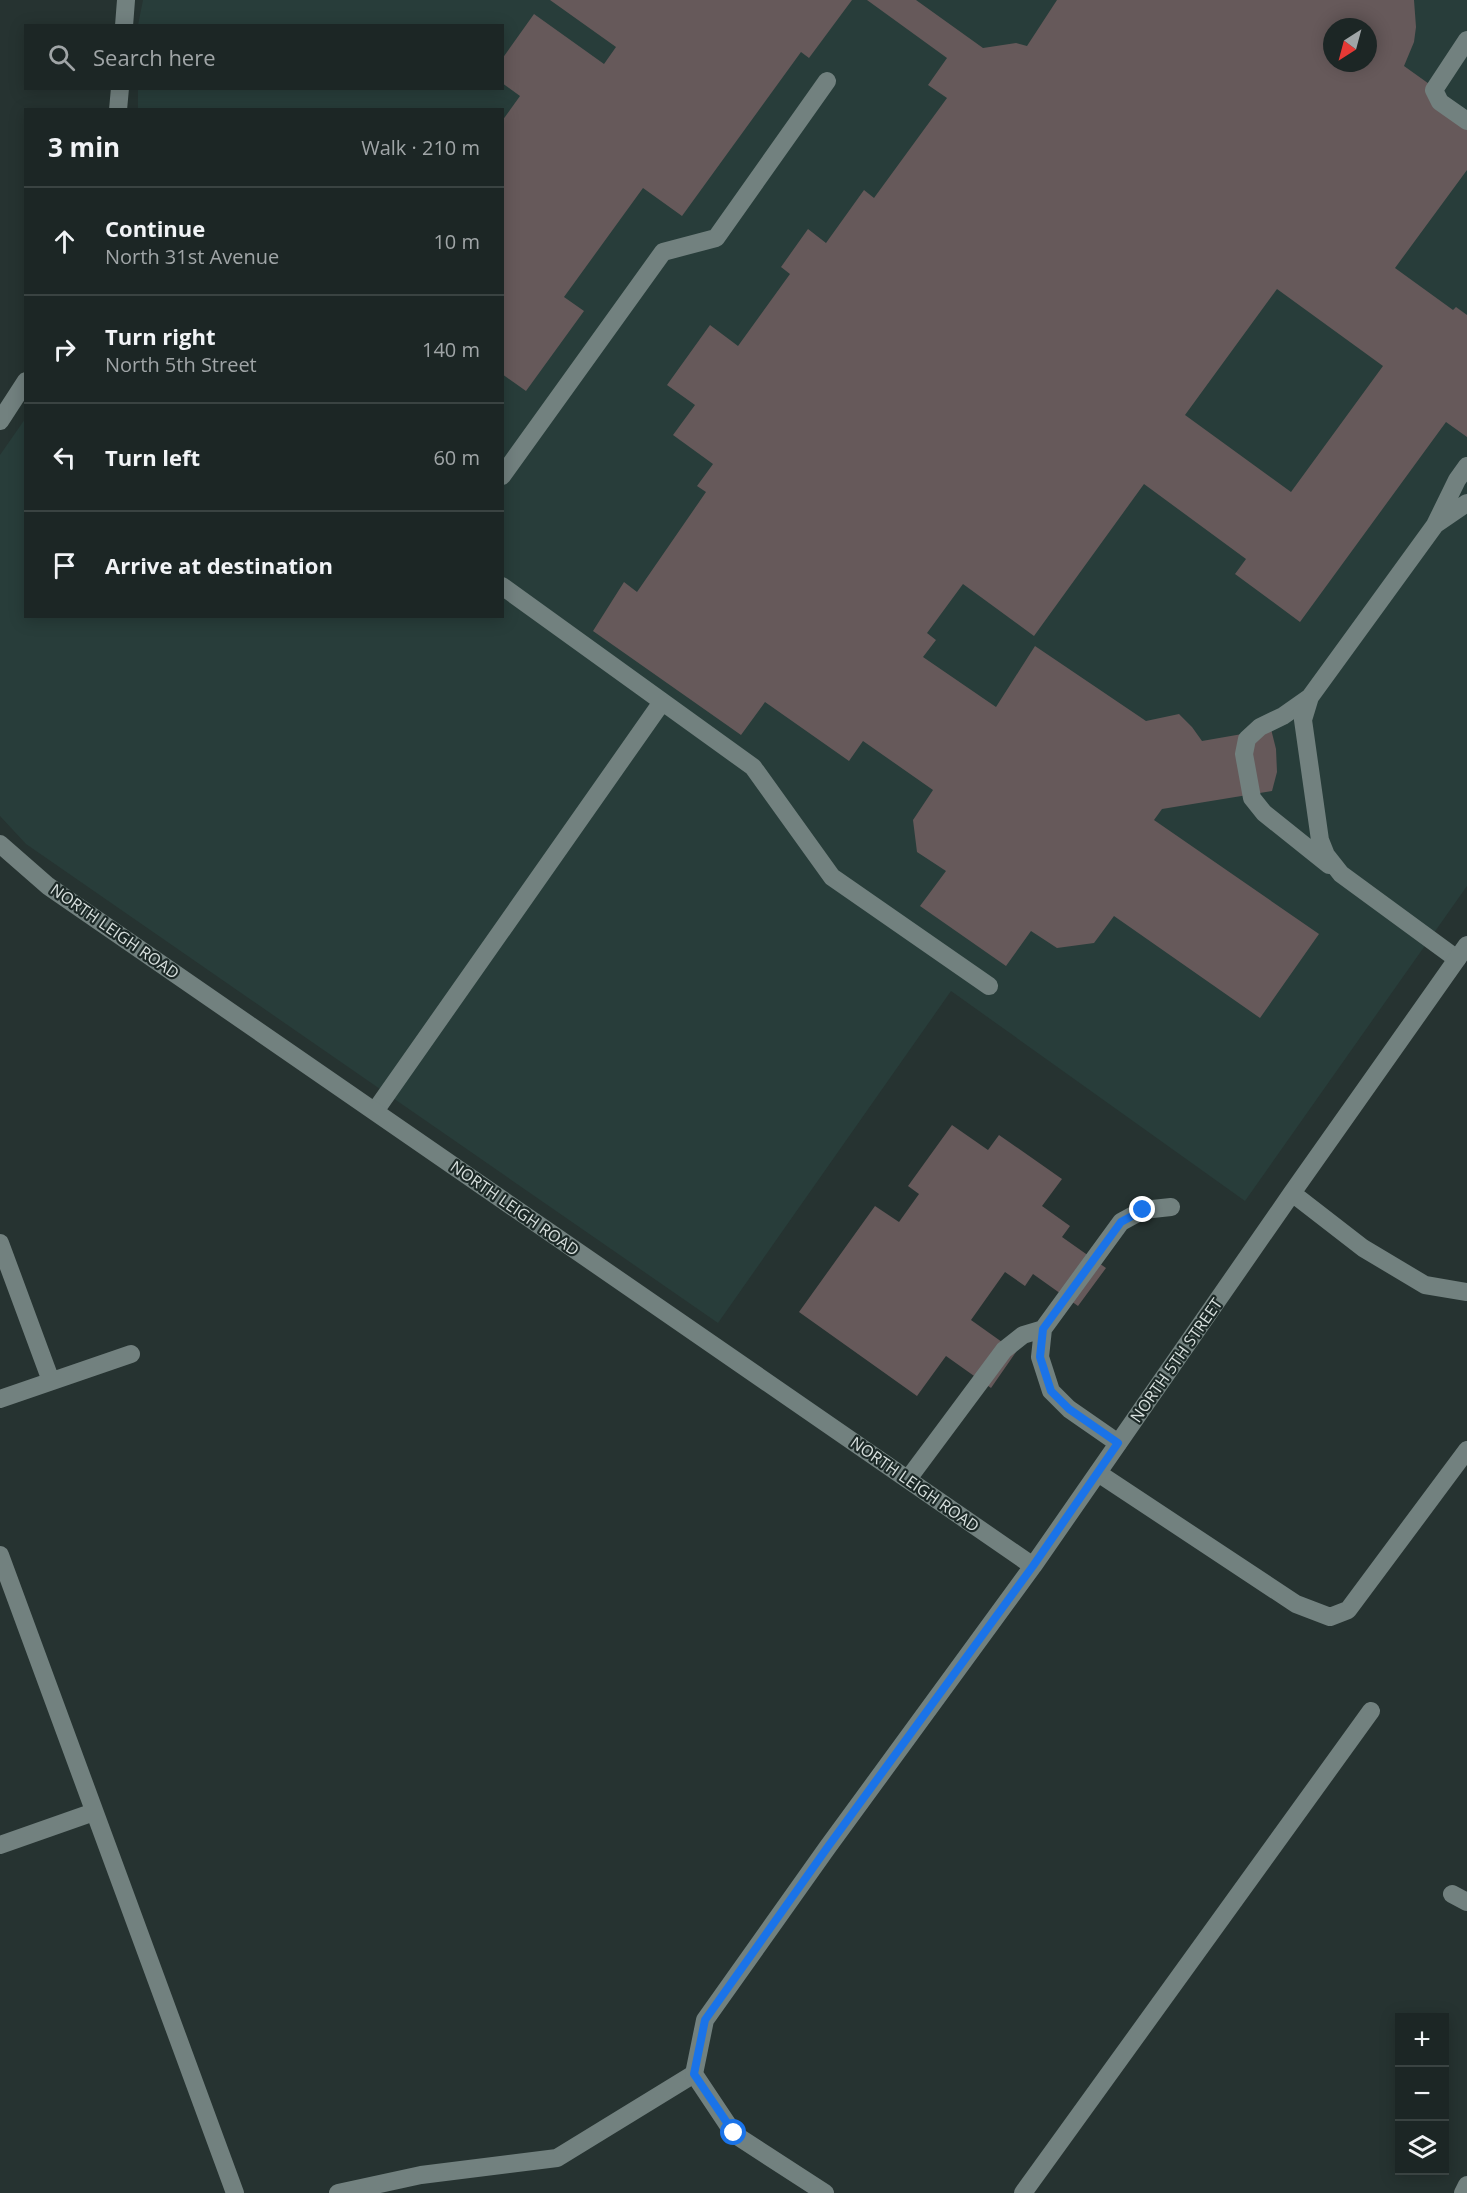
<!DOCTYPE html>
<html lang="en">
<head>
<meta charset="utf-8">
<style>
	:root { --surface:#1c2625; --page:#293232; --text:#f1f3f6; --muted:#a0a5a7; --line:#3a4342 }
	body { margin:0; font-family:"Open Sans",sans-serif; background:var(--page); color:var(--text) }
	.controls { position:absolute; right:18px; bottom:18px; display:grid; overflow:hidden; border-radius:0px; box-shadow:0 3px 15px #0003 }
	.controls button { width:54px; height:54px; display:grid; place-items:center; padding:0; border:0; border-bottom:2px solid var(--line); background:var(--surface); color:var(--text); font:30px sans-serif }
	.compass { position:absolute; left:1323px; top:18px; width:54px; height:54px; border-radius:50%; background:var(--surface); box-shadow:0 3px 15px #0003; rotate:216deg }
	.stop { position:absolute; width:18px; height:18px; margin:-14px; border:4px solid #1a73e8; border-radius:50%; background:#fff }
	.stop.end { background:#1a73e8; border-color:#fff; box-shadow:0 2px 6px #0008 }
	.list { margin:0; padding:0; list-style:none }
	h2 { display:flex; justify-content:space-between; align-items:center; height:78px; margin:0; padding:0 24px; font-size:26px }
	h2 small { font-size:20px; font-weight:400; color:var(--muted) }
	.list li { display:grid; grid-template-columns:39px 1fr auto; gap:18px; align-items:center; box-sizing:border-box; height:108px; padding:0 24px; border-top:2px solid var(--line) }
	.list b { display:block; font-size:22px; white-space:nowrap }
	.list p { margin:0; font-size:20px; white-space:nowrap; color:var(--muted) }
	.list em { font-size:20px; font-style:normal; color:var(--muted) }
	.icon { flex:none; width:33px; height:33px; fill:none; stroke:currentColor; stroke-width:2; stroke-linecap:round; stroke-linejoin:round }
	.map { position:relative; flex:none; width:1467px; height:2193px; overflow:hidden }
	.search { position:absolute; background:var(--surface); box-shadow:0 3px 15px #0003; left:24px; top:24px; width:480px; height:66px; display:flex; align-items:center; gap:15px; box-sizing:border-box; padding:0 21px; border-radius:0px; color:var(--muted); font-size:22px }
	.panel { position:absolute; background:var(--surface); box-shadow:0 3px 15px #0003; left:24px; top:108px; width:480px; height:510px; border-radius:0px }
	.map>svg:first-child { display:block }
	.built { fill:#283d3a; fill-rule:evenodd }
	.building { fill:#66595a; fill-rule:evenodd }
	.lines { fill:none; stroke-linecap:round; stroke-linejoin:round }
	.lane { stroke:#72817f; stroke-width:18 }
	.street { stroke:#72817f; stroke-width:18 }
	.route { stroke:#1a73e8; stroke-width:8 }
	.labels { text-anchor:middle; dominant-baseline:central; stroke-width:4.5; stroke-linejoin:round; paint-order:stroke }
	.street-label { font-size:16px; fill:#d8e0de; stroke:#1c2927 }
</style>
</head>
<body>
<div class="map">
<svg width="1467" height="2193" viewBox="0 0 1467 2193">
	<rect width="100%" height="100%" fill="#263331"/>
	<path class="built" d="M 143,0 L 1467,0 L 1467,886 L 1245,1201 L 951,991 L 718,1323 L 26,844 L 0,816 L 0,455 L 25,419 L 26,616 L 502,616 L 502,110 L 138,109 L 138,89 L 502,88 L 502,26 L 138,25 ZM 1332,27 L 1368,27 L 1368,63 L 1332,63 Z"/>
	<path class="building" d="M 550,0 L 852,0 L 809,58 L 801,52 L 682,216 L 643,188 L 564,297 L 584,311 L 526,391 L 502,374 L 502,121 L 520,96 L 502,83 L 502,59 L 534,14 L 604,64 L 616,47 Z
		M 867,0 L 916,0 L 983,48 L 1016,43 L 1027,46 L 1057,0 L 1414,0 L 1416,27 L 1414,42 L 1404,66 L 1467,111 L 1467,170 L 1395,268 L 1453,310 L 1456,307 L 1467,315 L 1467,437 L 1446,422 L 1300,622 L 1235,574 L 1246,559 L 1144,484 L 1034,636 L 963,584 L 927,633 L 936,640 L 923,657 L 996,707 L 1035,646 L 1146,721 L 1179,714 L 1192,727 L 1202,741 L 1271,729 L 1276,749 L 1277,772 L 1272,791 L 1162,809 L 1154,820 L 1319,934 L 1260,1018 L 1114,916 L 1094,943 L 1057,948 L 1031,931 L 1006,966 L 920,906 L 946,871 L 917,852 L 913,820 L 933,790 L 863,741 L 849,761 L 765,702 L 741,735 L 593,631 L 624,582 L 637,592 L 706,492 L 697,486 L 713,464 L 673,435 L 695,405 L 667,385 L 710,325 L 738,346 L 790,274 L 781,267 L 808,229 L 826,243 L 864,190 L 874,198 L 947,98 L 928,85 L 947,58 ZM 1332,27 L 1368,27 L 1368,63 L 1332,63 ZM 1277,289 L 1383,366 L 1291,492 L 1185,415 Z
		M 952,1125 L 988,1150 L 999,1135 L 1062,1179 L 1042,1206 L 1070,1226 L 1062,1237 L 1106,1268 L 1078,1306 L 1033,1274 L 1025,1286 L 1005,1272 L 971,1320 L 1016,1352 L 991,1388 L 946,1356 L 917,1396 L 799,1312 L 875,1206 L 899,1222 L 919,1194 L 908,1186 Z"/>
	<g class="lines">
		<path class="lane" d="M 1467,40 L 1434,90 L 1440,102 L 1467,121
			M 502,476 L 663,252 L 716,238 L 827,81
			M 1436,524 L 1467,503
			M 502,586 L 753,767 L 832,877 L 989,986
			M 1310,697 L 1283,716 L 1260,727 L 1247,739 L 1244,754 L 1252,798 L 1264,813 L 1329,865
			M 1457,959 L 1341,874 L 1326,855 L 1320,840 L 1303,720 L 1310,697 L 1435,525 L 1457,480 L 1467,466
			M 375,1111 L 662,702
			M 0,1243 L 51,1381
			M 0,1399 L 131,1354
			M 1118,1443 L 1069,1409 L 1051,1391 L 1040,1357 L 1043,1329 L 1121,1222 L 1143,1210 L 1171,1207
			M 1098,1473 L 1296,1604 L 1330,1617 L 1348,1610 L 1467,1450
			M 908,1479 L 1004,1350 L 1023,1335 L 1043,1329
			M 0,1555 L 235,2193
			M 0,1845 L 94,1812
			M 1452,1894 L 1467,1902
			M 338,2193 L 421,2175 L 557,2158 L 694,2074
			M 1023,2193 L 1371,1711
			M 1463,2193 L 1467,2185"/>
		<path class="street" d="M 124,26 L 126,0
			M 118,110 L 120,88
			M 0,421 L 26,381
			M 0,844 L 48,886 L 1033,1566
			M 1292,1193 L 1363,1248 L 1425,1285 L 1467,1292
			M 825,2193 L 734,2134 L 694,2074 L 705,2020 L 827,1848 L 1033,1566 L 1292,1193 L 1467,945"/>
	</g>
	<g class="lines">
		<path class="route" d="M 734,2133 L 694,2074 L 705,2020 L 827,1848 L 1033,1566 L 1118,1443 L 1069,1409 L 1051,1391 L 1040,1357 L 1043,1329 L 1121,1222 L 1143,1210"/>
	</g>
	<g class="labels">
		<g class="street-label">
			<text transform="translate(115 931) rotate(35)">NORTH LEIGH ROAD</text>
			<text transform="translate(515 1208) rotate(35)">NORTH LEIGH ROAD</text>
			<text transform="translate(1176 1360) rotate(-55)">NORTH 5TH STREET</text>
			<text transform="translate(915 1484) rotate(35)">NORTH LEIGH ROAD</text>
		</g>
	</g>
</svg>
<div class="controls">
<button>+</button>
<button>−</button>
<button><svg class="icon" aria-label="layers" viewBox="0 0 24 24"><path d="M12 4l9 5-9 5-9-5zM3 14l9 5 9-5"/></svg></button>
</div>
<svg class="compass" viewBox="-18 -18 36 36"><path d="M0-13l5 13h-10z" fill="#e53935"/><path d="M0 13l5-13h-10z" fill="#a0a5a7"/></svg>
<div class="stop" style="left:734px;top:2133px"></div>
<div class="stop end" style="left:1143px;top:1210px"></div>
<div class="search"><svg class="icon" aria-label="search" viewBox="0 0 24 24"><circle cx="10" cy="10" r="6"/><path d="M15 15l6 6"/></svg>Search here</div>
<section class="panel">
<h2>3 min<small>Walk · 210 m</small></h2>
<ul class="list">
<li><svg class="icon" aria-label="ahead" viewBox="0 0 24 24"><path d="M12 20V5M6 11l6-6 6 6"/></svg><div><b>Continue</b><p>North 31st Avenue</p></div><em>10 m</em></li>
<li><svg class="icon" aria-label="right" viewBox="0 0 24 24"><path d="M7 20v-9h11M14 6l5 5-5 5"/></svg><div><b>Turn right</b><p>North 5th Street</p></div><em>140 m</em></li>
<li><svg class="icon" aria-label="left" viewBox="0 0 24 24"><path d="M17 20v-9H6M10 6l-5 5 5 5"/></svg><div><b>Turn left</b></div><em>60 m</em></li>
<li><svg class="icon" aria-label="arrive" viewBox="0 0 24 24"><path d="M6 21V4h12l-3 4 3 4H6"/></svg><div><b>Arrive at destination</b></div></li>
</ul>
</section>
</div>
</body>
</html>
